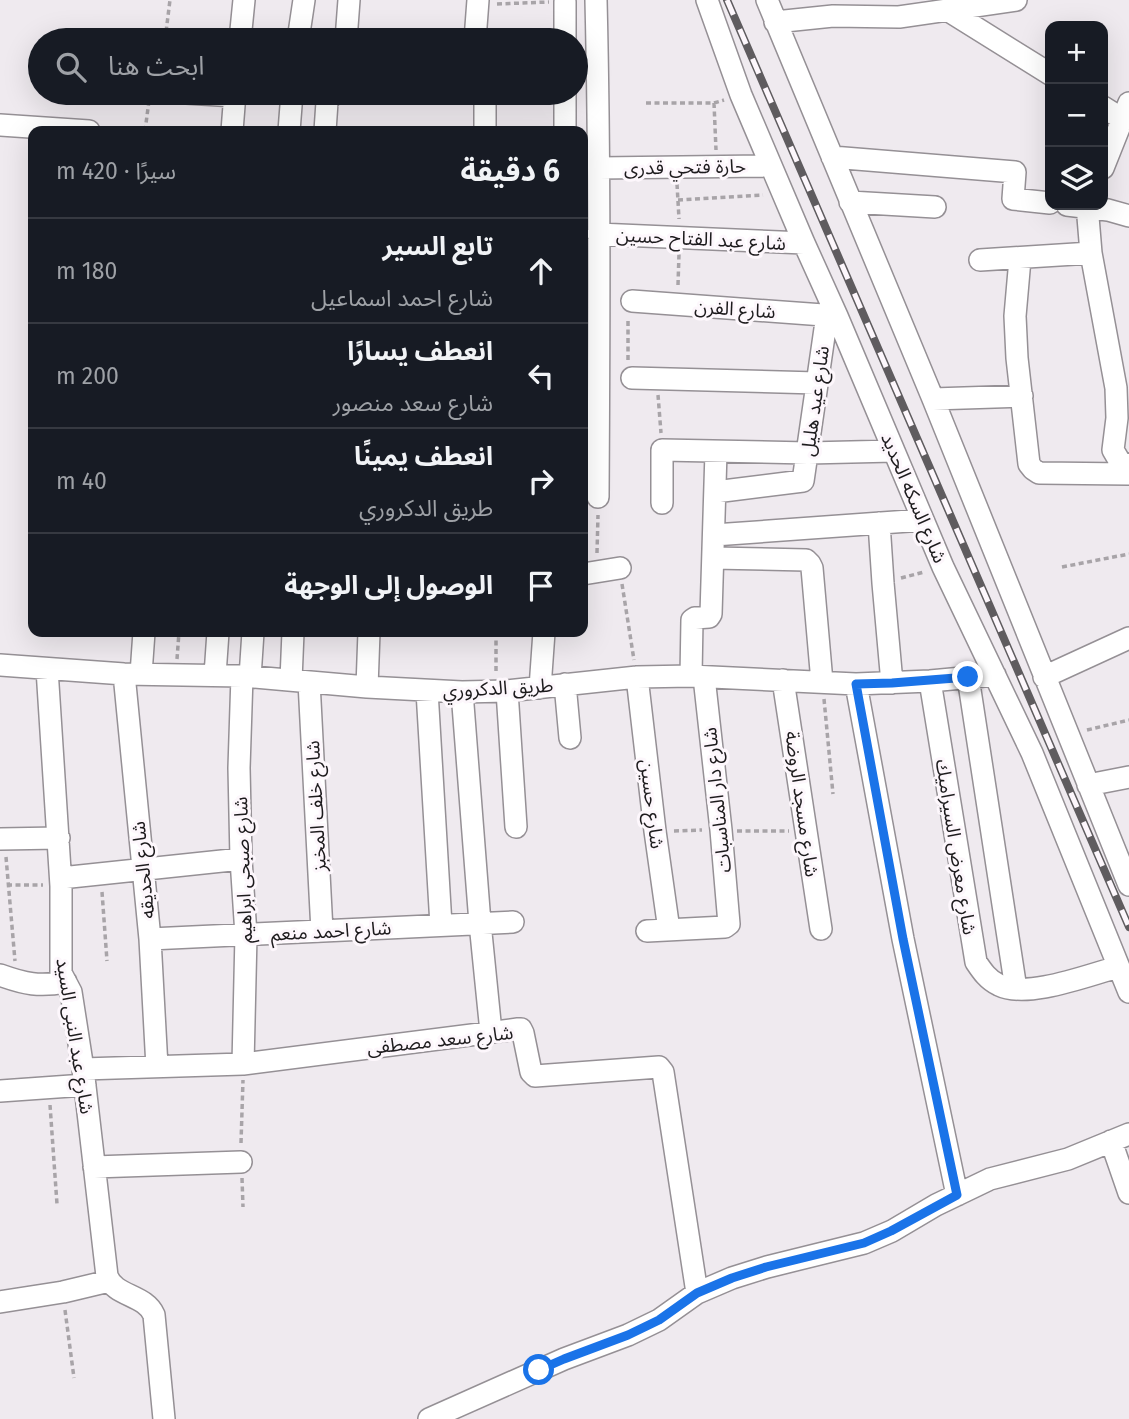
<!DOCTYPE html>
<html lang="ar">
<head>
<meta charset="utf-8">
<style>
	:root { --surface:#171b24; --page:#242831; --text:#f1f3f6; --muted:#9ea1a6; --line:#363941 }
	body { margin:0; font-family:"Fira Sans","Noto Sans Arabic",sans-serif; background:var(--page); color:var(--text); direction:rtl }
	.controls { position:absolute; right:21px; top:21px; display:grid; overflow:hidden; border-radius:14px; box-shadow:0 7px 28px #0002 }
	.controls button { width:63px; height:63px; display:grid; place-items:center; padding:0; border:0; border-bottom:2px solid var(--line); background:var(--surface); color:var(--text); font:35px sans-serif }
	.stop { position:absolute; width:21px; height:21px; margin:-16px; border:5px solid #1a73e8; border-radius:50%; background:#fff }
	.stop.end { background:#1a73e8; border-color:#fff; box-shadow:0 2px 7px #0008 }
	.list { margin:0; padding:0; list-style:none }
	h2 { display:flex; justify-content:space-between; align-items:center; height:91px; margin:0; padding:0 28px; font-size:30px }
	h2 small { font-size:23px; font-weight:400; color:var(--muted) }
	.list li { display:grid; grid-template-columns:46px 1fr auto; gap:21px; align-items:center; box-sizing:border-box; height:105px; padding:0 28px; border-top:2px solid var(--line) }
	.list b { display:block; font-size:26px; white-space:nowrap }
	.list p { margin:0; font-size:23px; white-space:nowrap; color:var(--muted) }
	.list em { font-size:23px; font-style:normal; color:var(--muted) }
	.icon { flex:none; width:38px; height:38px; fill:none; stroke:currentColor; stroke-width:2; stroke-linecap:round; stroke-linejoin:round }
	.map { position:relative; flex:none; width:1129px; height:1419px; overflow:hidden; direction:ltr }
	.search { position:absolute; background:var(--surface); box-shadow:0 7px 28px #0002; left:28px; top:28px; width:560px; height:77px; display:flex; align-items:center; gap:18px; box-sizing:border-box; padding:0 24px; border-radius:38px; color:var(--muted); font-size:26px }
	.panel { position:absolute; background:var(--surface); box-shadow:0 7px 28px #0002; left:28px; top:126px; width:560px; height:511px; border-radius:14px; direction:rtl }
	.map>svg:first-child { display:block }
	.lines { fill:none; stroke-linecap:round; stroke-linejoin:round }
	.minor-casing { stroke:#959095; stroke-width:24 }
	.path { stroke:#a8a4a8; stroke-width:3.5; stroke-dasharray:5 3.5; stroke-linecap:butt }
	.minor { stroke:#fff; stroke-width:21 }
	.rail-casing { stroke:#5f5c5f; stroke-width:8 }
	.rail { stroke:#fdf7fc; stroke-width:5; stroke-dasharray:16; stroke-linecap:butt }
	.route { stroke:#1a73e8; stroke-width:9 }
	.labels { text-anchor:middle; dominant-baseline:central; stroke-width:6; stroke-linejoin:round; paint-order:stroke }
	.street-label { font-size:19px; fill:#1d1b1d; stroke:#fdf7fc }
</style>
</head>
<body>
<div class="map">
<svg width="1129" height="1419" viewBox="0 0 1129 1419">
	<rect width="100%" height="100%" fill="#efeaef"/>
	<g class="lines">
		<defs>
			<path id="minor" d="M 596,0 C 600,166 599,331 598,497
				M 707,0 L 741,95 L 804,243 L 837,316 L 943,567 L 1032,753 L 1129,992
				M 767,0 L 933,399 L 1129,885
				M 949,11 L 1050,74
				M 775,22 L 833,16 L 899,17 L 1016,0
				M 240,40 L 244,0
				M 298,40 L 304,0
				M 346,40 L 349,0
				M 475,40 L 478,0
				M 565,40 L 565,2
				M 186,93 L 235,96
				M 485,93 L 485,131
				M 1103,107 L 1124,120
				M 0,125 L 89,131
				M 232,131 L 235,93
				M 289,131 L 292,93
				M 325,131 L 327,102 L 333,93
				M 565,131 L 565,93
				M 832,157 L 1015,172 L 1013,199 L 1050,203
				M 599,168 L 771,166
				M 1103,168 L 1129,103
				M 850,202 L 935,207
				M 1067,205 L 1108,210 L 1129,216
				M 1087,205 L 1091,253 L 1116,388 L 1117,418 L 1113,450 L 1120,462 L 1129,465
				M 598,234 L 804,243
				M 1020,259 L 1015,316 L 1017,358 L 1029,464 L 1033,469 L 1039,473 L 1129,474
				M 980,260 L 1091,253
				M 632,301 L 837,316
				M 632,378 L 817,383
				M 933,399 L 1022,396
				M 715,492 L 803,481 L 827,315
				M 662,503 L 662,450 L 808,453 L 894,451
				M 879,523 L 883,583 L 892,683
				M 714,535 L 923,520
				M 713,558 L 806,560 L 810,564 L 812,568 L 822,682
				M 583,574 L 620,568
				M 0,665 L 124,674 L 242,676 L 367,687 L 462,692 L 507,691 L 637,677 L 691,676 L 856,684 L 930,681 L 995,675
				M 47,669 L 61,886 L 61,973 L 71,992 L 83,1069 L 107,1276 C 115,1297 145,1294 154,1315 L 164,1419
				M 124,674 L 150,939 L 157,1067
				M 141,674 L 144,632
				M 215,675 L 218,632
				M 242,676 L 239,768 L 241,859 L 246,935 L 243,1064
				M 691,676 L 692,620 L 695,618 L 709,617 L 711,614 L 716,452
				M 250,677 L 253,632
				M 637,677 L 655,831 L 669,930
				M 968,677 L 1016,989
				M 1044,677 L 1129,638
				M 291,680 L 293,632
				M 783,680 L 821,929
				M 930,681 L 976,962 C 982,971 988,980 999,985 C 1027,999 1088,975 1118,967
				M 309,682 L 322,931
				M 565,684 L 570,738
				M 856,684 L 903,939 L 957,1195
				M 367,687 L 369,632
				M 540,688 L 544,632
				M 427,691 L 441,925
				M 507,691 L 516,827
				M 462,692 L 480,923 L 491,1032
				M 1088,785 L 1129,777
				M 0,839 L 59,838
				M 61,878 L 241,859
				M 647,931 L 725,927 L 729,924 L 721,830 L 704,677
				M 150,939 L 513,922
				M 0,975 C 25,984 39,987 66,982
				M 83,1069 L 243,1064 L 518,1029 L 521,1029 L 523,1033 L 531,1072 L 535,1076 L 659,1067 L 663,1072 L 697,1293
				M 0,1091 L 85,1085
				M 1111,1141 L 1129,1193
				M 94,1167 L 241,1162
				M 0,1302 L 63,1292 L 109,1281
				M 429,1419 L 564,1359 L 628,1335 L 659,1320 L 697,1293 L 732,1278 L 767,1267 L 864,1243 L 892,1231 L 936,1205 L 990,1179 L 1068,1159 L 1129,1134"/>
		</defs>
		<use href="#minor" class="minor-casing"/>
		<path class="path" d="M 497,4 L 549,2
			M 165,40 L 170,0
			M 646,103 L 714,103 L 724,100
			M 714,103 L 716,150
			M 145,131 L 150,93
			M 677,184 L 679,219
			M 678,200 L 763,195
			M 678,285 L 679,254
			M 628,360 L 628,319
			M 658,395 L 661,433
			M 597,553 L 598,515
			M 1062,567 L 1129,554
			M 901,578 L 924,572
			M 622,584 L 634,660
			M 496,632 L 496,672
			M 177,659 L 179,632
			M 824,699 L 833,794
			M 1087,730 L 1129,720
			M 674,831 L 702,830
			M 737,831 L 789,831
			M 6,857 L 15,961
			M 7,885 L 43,885
			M 102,892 L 107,961
			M 50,1105 L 57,1204
			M 241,1143 L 243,1080
			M 242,1178 L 243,1207
			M 65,1310 L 74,1378"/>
		<use href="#minor" class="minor"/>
		<defs>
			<path id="rail" d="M 727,0 L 1129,927"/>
		</defs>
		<use href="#rail" class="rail-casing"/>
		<use href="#rail" class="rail"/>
	</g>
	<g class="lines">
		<path class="route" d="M 539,1370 L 564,1359 L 628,1335 L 659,1320 L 697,1293 L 732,1278 L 766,1267 L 864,1243 L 891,1231 L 957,1195 L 903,939 L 856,684 L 892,683 L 968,677"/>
	</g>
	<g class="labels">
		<g class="street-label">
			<text transform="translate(685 167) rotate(-1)">حارة فتحي قدرى</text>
			<text transform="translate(701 239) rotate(3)">شارع عبد الفتاح حسين</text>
			<text transform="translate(735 309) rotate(4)">شارع الفرن</text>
			<text transform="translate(815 401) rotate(-82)">شارع عيد هليل</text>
			<text transform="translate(914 498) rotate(67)">شارع السكه الحديد</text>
			<text transform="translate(498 688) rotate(-3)">طريق الدكروري</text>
			<text transform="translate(717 800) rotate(-96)">شارع دار المناسبات</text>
			<text transform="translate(652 804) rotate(83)">شارع حسين</text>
			<text transform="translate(802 804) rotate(82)">شارع مسجد الروضة</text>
			<text transform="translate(316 806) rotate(-93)">شارع خلف المخبز</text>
			<text transform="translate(956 847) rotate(81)">شارع معرض السيراميك</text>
			<text transform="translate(143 870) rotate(-96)">شارع الحديقه</text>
			<text transform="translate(243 870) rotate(-92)">شارع صبحى ابراهيم</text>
			<text transform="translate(331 931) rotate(-3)">شارع احمد منعم</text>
			<text transform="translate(75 1036) rotate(81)">شارع عبد النبى السيد</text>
			<text transform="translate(440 1040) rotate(-6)">شارع سعد مصطفى</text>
		</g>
	</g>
</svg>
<div class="controls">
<button>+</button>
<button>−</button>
<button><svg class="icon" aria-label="layers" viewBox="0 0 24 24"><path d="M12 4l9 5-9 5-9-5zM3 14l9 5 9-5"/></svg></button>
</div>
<div class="stop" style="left:539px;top:1370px"></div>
<div class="stop end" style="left:968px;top:677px"></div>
<div class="search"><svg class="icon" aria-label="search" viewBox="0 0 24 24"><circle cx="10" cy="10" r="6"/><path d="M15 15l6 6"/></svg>ابحث هنا</div>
<section class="panel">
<h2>6 دقيقة<small>سيرًا · 420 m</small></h2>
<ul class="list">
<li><svg class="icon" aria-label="ahead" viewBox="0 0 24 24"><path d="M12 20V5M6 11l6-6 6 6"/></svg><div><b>تابع السير</b><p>شارع احمد اسماعيل</p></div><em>180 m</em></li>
<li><svg class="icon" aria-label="left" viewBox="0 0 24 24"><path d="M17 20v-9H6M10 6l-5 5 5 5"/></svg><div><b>انعطف يسارًا</b><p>شارع سعد منصور</p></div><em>200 m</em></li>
<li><svg class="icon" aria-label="right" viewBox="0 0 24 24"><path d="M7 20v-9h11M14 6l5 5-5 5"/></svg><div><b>انعطف يمينًا</b><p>طريق الدكروري</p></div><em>40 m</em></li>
<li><svg class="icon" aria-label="arrive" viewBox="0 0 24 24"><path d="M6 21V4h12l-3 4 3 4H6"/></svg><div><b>الوصول إلى الوجهة</b></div></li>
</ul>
</section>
</div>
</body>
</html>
